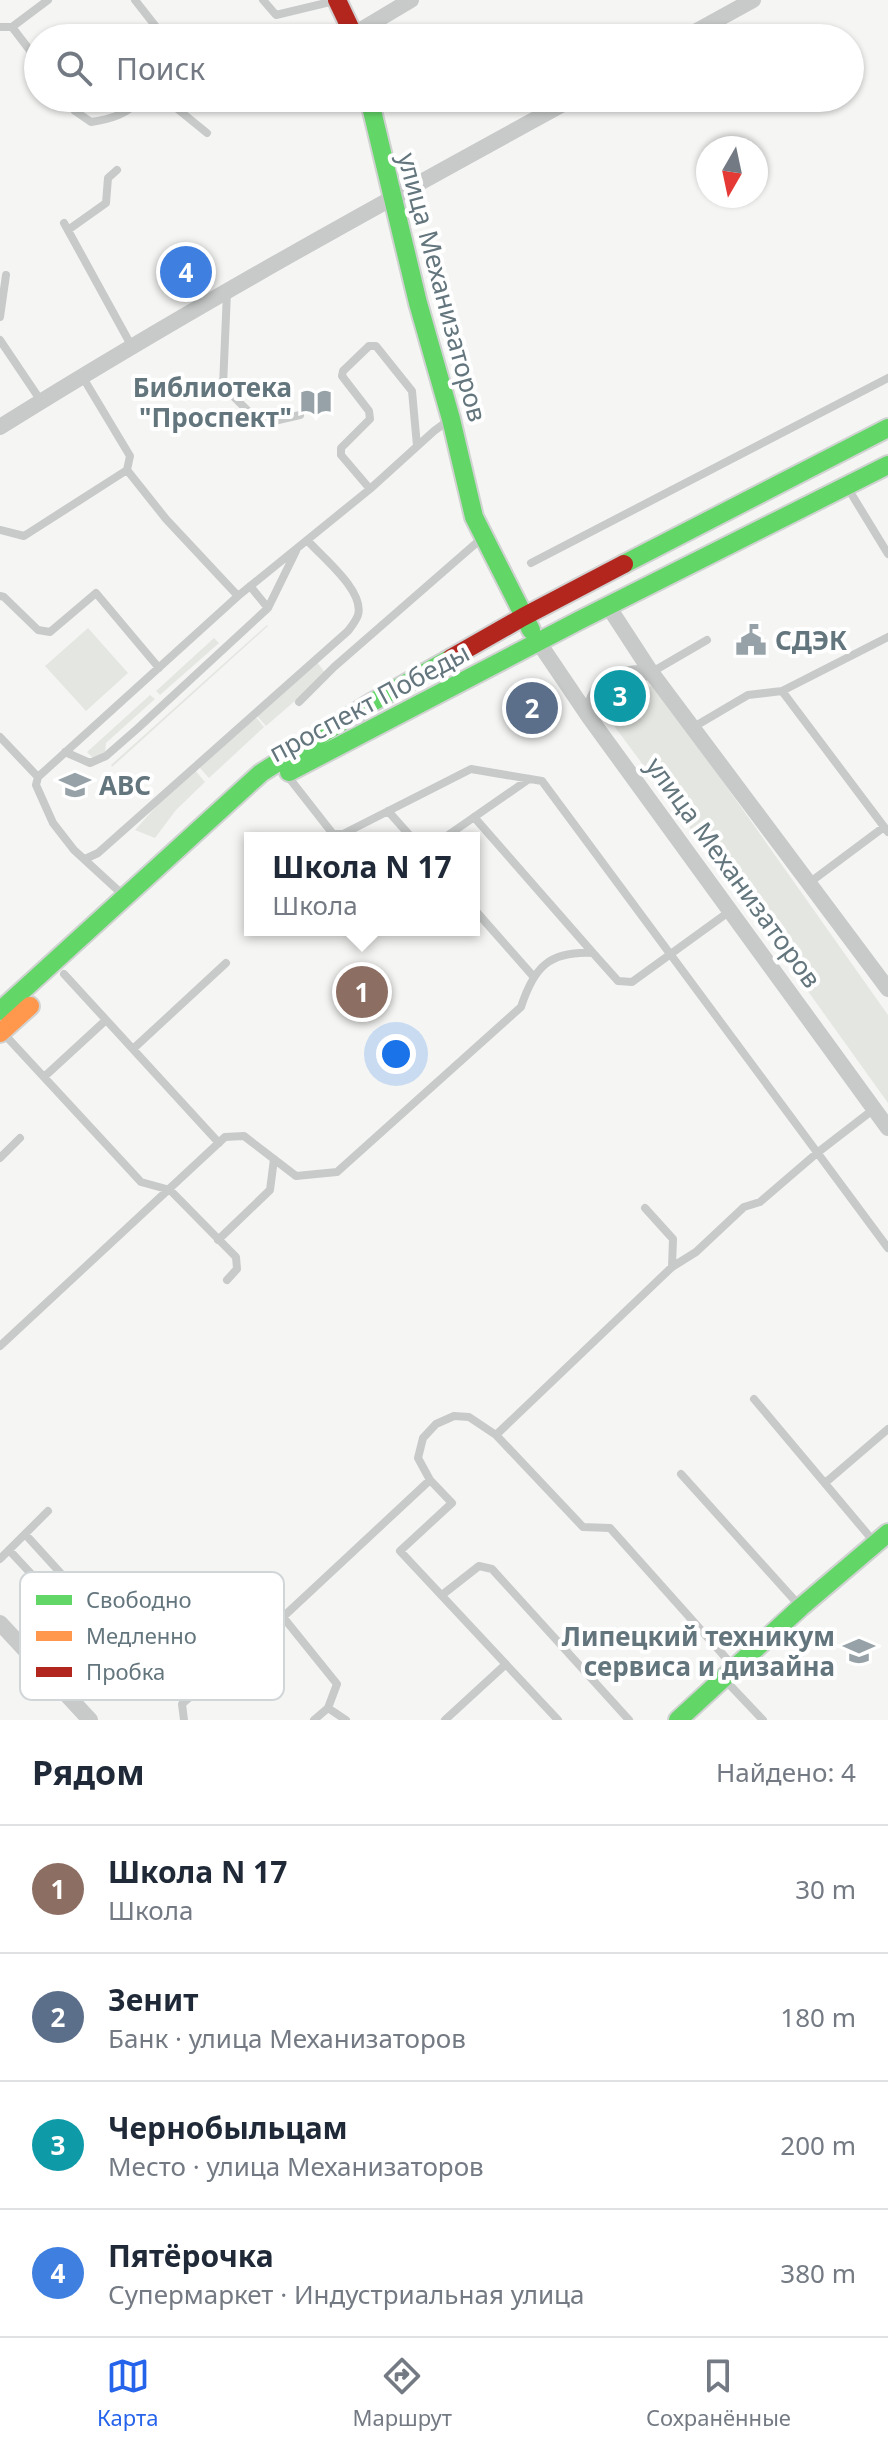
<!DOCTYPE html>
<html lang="ru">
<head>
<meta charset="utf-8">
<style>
	:root { --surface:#fff; --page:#f6f6f7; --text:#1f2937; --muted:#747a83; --line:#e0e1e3; --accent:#2563eb }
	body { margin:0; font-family:"Noto Sans",sans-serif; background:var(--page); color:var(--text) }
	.compass { position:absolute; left:696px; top:136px; width:72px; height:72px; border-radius:50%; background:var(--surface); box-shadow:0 2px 6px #0004; rotate:189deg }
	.you { position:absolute; left:396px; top:1054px; width:28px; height:28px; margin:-20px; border:6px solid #fff; border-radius:50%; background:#1a73e8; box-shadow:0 0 0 12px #1a73e833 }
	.badge { display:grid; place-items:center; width:52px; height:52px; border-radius:50%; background:var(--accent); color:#fff; font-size:26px; font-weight:700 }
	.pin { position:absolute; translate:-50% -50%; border:4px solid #fff; box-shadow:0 2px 8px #0006 }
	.popup { position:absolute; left:244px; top:832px; width:236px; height:104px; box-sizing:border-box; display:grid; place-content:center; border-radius:0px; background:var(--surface); filter:drop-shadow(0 2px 6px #0005); font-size:26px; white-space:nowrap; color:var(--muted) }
	.popup b { font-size:30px; color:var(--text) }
	.popup::after { content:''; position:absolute; left:50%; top:100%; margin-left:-16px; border:16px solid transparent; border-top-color:var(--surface) }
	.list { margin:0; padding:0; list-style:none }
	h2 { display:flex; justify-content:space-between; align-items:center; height:104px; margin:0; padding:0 32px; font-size:34px }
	h2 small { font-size:26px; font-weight:400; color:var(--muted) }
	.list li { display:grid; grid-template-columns:52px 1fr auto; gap:24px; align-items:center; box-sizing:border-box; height:128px; padding:0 32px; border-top:2px solid var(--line) }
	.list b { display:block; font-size:30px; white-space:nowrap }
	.list p { margin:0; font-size:26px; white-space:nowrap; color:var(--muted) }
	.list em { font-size:26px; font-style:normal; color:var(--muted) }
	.icon { flex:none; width:44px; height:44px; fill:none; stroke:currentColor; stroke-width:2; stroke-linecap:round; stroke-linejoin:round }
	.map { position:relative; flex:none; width:888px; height:1720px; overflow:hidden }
	.search { position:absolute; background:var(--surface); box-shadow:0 2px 6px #0004; left:24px; right:24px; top:24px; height:88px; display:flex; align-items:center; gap:20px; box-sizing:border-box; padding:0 28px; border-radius:44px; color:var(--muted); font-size:30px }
	.sheet { height:616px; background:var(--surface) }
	nav { display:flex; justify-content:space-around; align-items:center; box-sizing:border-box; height:112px; border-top:2px solid var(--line); background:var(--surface); font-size:22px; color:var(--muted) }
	nav a { display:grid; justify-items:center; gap:4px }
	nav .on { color:var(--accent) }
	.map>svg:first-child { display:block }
	.green { fill:#e4e7e1 }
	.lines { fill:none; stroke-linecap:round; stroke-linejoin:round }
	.fast-casing { stroke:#d1d2d2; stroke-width:22 }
	.slow-casing { stroke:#d1d2d2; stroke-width:22 }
	.jam-casing { stroke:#d1d2d2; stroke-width:22 }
	.lane { stroke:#c8caca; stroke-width:8 }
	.street { stroke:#c8caca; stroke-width:16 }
	.fast { stroke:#63d668; stroke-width:18 }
	.slow { stroke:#ff974d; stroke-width:18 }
	.jam { stroke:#b3261e; stroke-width:18 }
	.labels { text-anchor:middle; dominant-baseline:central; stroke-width:8; stroke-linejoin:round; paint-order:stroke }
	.street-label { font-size:26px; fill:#63757d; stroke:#fff }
	.poi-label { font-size:26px; font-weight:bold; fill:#63757d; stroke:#fff; text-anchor:end }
	.key { fill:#fff; stroke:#d0d6d8; stroke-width:2 }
	.key-label { font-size:22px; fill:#63757d }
</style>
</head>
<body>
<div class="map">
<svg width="888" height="1720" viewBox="0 0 888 1720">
	<rect width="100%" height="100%" fill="#f5f5f4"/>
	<path class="green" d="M 267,625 L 268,626 L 112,767 L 111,765 Z
		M 88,628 L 128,673 L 86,711 L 45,666 Z
		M 214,638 L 219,643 L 160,695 L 156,691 Z
		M 317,662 L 326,674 L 266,726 L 256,715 Z
		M 654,684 L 888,1015 L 888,1103 L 719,867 L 606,715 Z
		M 150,695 L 155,699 L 106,743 L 105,752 L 93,758 L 87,752 Z
		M 255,716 L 264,727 L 209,778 L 199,767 Z
		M 195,770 L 205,782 L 176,810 L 155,838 L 135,830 L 162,800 Z
		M 195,1621 L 217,1645 L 200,1660 L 178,1637 Z"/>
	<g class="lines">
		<defs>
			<path id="fast" d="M 369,98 L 418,303 L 451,419 L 474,517 L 531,630
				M 624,564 L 888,428
				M 289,772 L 580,620 L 888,465
				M 0,1011 L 261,773 L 371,703 L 451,658
				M 678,1720 L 801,1607 L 888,1533"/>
			<path id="slow" d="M 0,1033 L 30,1006"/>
			<path id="jam" d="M 337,0 L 355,38
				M 451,658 L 523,617 L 624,564"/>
		</defs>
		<use href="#fast" class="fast-casing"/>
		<use href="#slow" class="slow-casing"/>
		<use href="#jam" class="jam-casing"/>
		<path class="lane" d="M 135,0 L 157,28 L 160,38
			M 263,0 L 276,15 L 334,1
			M 0,27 L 12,27 L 48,0
			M 12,27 L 38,61
			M 65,98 L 75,111 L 91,122 C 112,119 127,114 143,98
			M 164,98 L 207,133
			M 64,223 L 131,345
			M 68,230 L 106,203 L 108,178 L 117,170
			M 227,292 L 223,386 L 261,424 L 300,415
			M 0,317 L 6,275
			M 0,340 L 41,401
			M 82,376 L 130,456 L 127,470 L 166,519 L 238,596
			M 208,393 L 223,386
			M 370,489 L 341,455 L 341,448 L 370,419 L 369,411 L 342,376 L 343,371 L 369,346 L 376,346 L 412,391 L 417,446
			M 849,490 L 888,554
			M 0,530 L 24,536 L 127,470
			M 531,563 L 888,378
			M 0,596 L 4,597 L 38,630 L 50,632 L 96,593 L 159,668
			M 268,608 L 296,551
			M 652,672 L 707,640
			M 782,691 L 888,637
			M 299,702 L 334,667 L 482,538
			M 692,728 L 748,695 L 782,691 L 888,832
			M 0,737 L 38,777
			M 65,752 L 90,763 L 106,756 L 138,728 L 268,608 L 250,586
			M 286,774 L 333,834 L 343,834 L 471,769 L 542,781 L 888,1248
			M 388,811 L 412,838
			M 474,817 L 593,953
			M 444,838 L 529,779
			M 85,859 L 98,853 L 348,631 C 351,627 356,621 358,615 C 365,591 322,557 307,540
			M 809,883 L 884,827
			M 122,894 L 74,850 L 53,823 L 36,785 L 38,777 L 238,596 L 370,489 L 434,431 L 449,420
			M 474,909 L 533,976
			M 64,974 L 219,1143
			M 5,1035 L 141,1182 L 170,1190 L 236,1257 L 237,1269 L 227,1280
			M 133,1049 L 226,963
			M 44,1077 L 106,1020
			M 0,1158 L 20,1138
			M 645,1208 L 673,1239 L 672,1267
			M 218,1240 L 270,1190 L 274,1159
			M 0,1346 L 225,1137 L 244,1136 L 296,1176 L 337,1172 L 521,1007 C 534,967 549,951 593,953 L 618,981 L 632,982 L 730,911
			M 754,1399 L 875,1543
			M 496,1435 L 469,1417 L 454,1416 L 436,1424 L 423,1438 L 418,1458 L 430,1480 L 452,1503 L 400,1551 L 558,1720
			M 681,1474 L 798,1604
			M 825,1483 L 888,1429
			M 25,1534 L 126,1645 L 124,1657 L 72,1701
			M 9,1550 L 61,1606 L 71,1607 L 82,1597
			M 0,1559 L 48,1511
			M 442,1595 L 479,1566 L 492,1569 L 629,1720
			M 734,1667 L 610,1528 L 583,1527 L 496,1435 L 672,1267 L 696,1252 L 744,1207 L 760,1202 L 817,1153 L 874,1109
			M 725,1680 L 763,1720
			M 328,1708 L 337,1684 L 283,1617 L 430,1480
			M 184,1720 L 182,1704 L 283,1617
			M 314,1720 L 328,1708 L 346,1720
			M 445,1720 L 506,1664"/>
		<path class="street" d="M 354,34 L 411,0
			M 684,38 L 753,0
			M 0,427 C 187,310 380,204 574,98
			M 608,606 L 651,672 L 888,989
			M 539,643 L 589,717 L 888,1128
			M 589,717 C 598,676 613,675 651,672
			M 0,1623 L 90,1720"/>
		<use href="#fast" class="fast"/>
		<use href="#slow" class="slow"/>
		<use href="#jam" class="jam"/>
	</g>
	<defs>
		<symbol id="library-bare" viewBox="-9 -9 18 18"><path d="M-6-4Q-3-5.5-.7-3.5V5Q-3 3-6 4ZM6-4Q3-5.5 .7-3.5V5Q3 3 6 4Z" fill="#96a2a7" stroke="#fff" stroke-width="2.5" paint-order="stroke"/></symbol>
		<symbol id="civic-bare" viewBox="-9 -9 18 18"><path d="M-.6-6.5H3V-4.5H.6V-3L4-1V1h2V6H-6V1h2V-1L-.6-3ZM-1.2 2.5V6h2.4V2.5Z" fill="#96a2a7" stroke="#fff" stroke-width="2.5" paint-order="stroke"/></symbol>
		<symbol id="school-bare" viewBox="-9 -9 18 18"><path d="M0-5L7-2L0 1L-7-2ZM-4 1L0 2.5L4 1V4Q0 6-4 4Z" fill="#96a2a7" stroke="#fff" stroke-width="2.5" paint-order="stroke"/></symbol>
		<symbol id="university-bare" viewBox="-9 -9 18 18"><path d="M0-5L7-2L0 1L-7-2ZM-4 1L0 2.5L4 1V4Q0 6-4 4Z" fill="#96a2a7" stroke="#fff" stroke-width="2.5" paint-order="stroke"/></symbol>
	</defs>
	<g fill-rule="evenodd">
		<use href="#library-bare" x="294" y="380" width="44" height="44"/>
		<use href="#civic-bare" x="729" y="618" width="44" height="44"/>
		<use href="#school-bare" x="53" y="763" width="44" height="44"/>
		<use href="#university-bare" x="837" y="1629" width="44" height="44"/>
	</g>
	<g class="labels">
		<g class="street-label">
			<text transform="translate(443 287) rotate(75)">улица Механизаторов</text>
			<text transform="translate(369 702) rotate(-28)">проспект Победы</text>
			<text transform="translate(734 872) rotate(54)">улица Механизаторов</text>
		</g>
		<g class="poi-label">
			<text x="292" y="387">Библиотека<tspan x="292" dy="30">"Проспект"</tspan></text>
			<text x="775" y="640" text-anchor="start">СДЭК</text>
			<text x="99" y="785" text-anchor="start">АВС</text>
			<text x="835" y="1636">Липецкий техникум<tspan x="835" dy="30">сервиса и дизайна</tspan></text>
		</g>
	</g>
	<rect x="20" y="1572" width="264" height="128" rx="12" class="key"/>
	<rect x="36" y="1595" width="36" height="10" fill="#63d668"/>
	<rect x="36" y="1631" width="36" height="10" fill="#ff974d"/>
	<rect x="36" y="1667" width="36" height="10" fill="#b3261e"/>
	<g class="key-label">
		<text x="86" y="1608">Свободно</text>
		<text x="86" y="1644">Медленно</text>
		<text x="86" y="1680">Пробка</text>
	</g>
</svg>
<svg class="compass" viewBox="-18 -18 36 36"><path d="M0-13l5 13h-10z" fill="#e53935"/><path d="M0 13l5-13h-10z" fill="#747a83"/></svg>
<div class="you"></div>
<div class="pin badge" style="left:362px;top:992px;background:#8d6e63">1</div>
<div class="popup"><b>Школа N 17</b>Школа</div>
<div class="pin badge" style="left:532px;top:708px;background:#5c6f8a">2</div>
<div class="pin badge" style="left:620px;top:696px;background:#0f9aa8">3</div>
<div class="pin badge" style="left:186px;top:272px;background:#3f7fe0">4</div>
<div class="search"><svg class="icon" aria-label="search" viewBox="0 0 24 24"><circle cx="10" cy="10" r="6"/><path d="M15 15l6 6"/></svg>Поиск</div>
</div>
<section class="sheet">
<h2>Рядом<small>Найдено: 4</small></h2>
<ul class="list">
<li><span class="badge" style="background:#8d6e63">1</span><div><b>Школа N 17</b><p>Школа</p></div><em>30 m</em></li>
<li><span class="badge" style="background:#5c6f8a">2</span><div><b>Зенит</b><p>Банк · улица Механизаторов</p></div><em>180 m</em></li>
<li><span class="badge" style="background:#0f9aa8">3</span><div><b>Чернобыльцам</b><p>Место · улица Механизаторов</p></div><em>200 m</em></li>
<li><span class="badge" style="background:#3f7fe0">4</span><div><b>Пятёрочка</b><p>Супермаркет · Индустриальная улица</p></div><em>380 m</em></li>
</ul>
</section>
<nav>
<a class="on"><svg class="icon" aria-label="map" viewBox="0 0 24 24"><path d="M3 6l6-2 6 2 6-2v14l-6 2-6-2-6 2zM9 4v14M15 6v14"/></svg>Карта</a>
<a><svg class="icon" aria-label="directions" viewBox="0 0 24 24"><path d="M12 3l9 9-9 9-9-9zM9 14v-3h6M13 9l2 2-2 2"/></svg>Маршрут</a>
<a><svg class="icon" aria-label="saved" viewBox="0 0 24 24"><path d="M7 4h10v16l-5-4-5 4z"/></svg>Сохранённые</a>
</nav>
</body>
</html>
